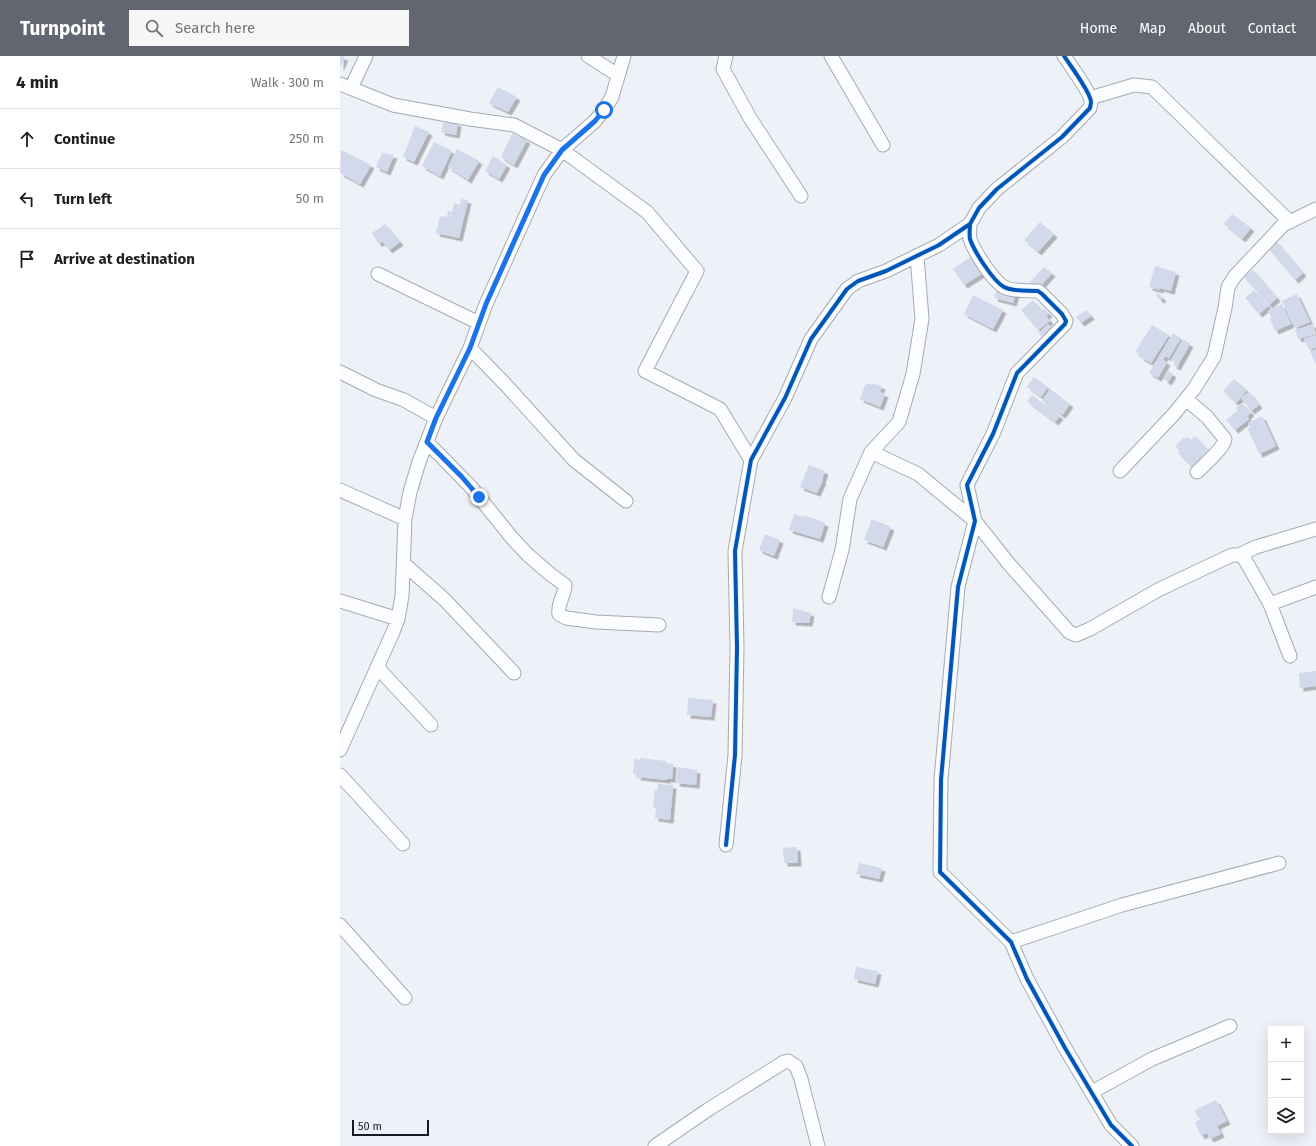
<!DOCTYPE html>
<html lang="en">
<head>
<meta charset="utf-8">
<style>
	:root { --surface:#fff; --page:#f6f6f6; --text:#202124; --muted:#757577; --line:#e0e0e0; --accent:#626670 }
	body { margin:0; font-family:"Fira Sans",sans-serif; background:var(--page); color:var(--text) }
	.controls { position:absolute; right:12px; bottom:12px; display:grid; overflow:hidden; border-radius:0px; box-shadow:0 4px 16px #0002 }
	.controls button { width:36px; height:36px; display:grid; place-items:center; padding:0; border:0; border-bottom:1px solid var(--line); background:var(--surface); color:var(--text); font:20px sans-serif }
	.scale { position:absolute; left:12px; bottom:10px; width:77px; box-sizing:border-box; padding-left:4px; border:2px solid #171b27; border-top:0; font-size:11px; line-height:14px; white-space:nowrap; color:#171b27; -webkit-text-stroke:3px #e9effd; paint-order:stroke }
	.stop { position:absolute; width:12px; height:12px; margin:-9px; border:3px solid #1a73e8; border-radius:50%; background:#fff }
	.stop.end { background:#1a73e8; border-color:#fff; box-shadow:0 1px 4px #0008 }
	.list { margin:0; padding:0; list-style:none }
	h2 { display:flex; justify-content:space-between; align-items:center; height:52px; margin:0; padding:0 16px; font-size:17px }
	h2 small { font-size:13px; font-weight:400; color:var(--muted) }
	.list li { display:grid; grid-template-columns:26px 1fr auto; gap:12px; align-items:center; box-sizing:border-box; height:60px; padding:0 16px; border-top:1px solid var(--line) }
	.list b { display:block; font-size:15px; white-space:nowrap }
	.list em { font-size:13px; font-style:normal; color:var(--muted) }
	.icon { flex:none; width:22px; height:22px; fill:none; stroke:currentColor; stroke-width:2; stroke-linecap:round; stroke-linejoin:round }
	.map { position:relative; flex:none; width:976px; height:1090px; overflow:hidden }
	header { display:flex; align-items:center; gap:24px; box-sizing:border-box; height:56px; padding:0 20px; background:var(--accent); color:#fff }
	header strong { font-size:19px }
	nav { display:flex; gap:22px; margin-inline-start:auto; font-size:14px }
	.search { width:280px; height:36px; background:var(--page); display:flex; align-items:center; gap:10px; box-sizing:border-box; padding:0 14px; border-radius:0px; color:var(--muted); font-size:15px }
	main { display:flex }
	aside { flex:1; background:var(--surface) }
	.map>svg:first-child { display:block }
	.building { fill:#d2d9ea; filter:url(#shadow) }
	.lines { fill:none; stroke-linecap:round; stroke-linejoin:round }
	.minor-casing { stroke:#a6aab3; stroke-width:15 }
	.minor { stroke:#fcfdfe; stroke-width:13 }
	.cycleway-casing { stroke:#e9effd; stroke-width:6 }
	.cycleway { stroke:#0057b8; stroke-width:4 }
	.route { stroke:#1a73e8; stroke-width:5 }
</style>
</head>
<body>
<header>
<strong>Turnpoint</strong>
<div class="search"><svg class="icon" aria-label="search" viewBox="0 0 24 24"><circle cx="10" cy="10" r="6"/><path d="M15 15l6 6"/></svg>Search here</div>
<nav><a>Home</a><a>Map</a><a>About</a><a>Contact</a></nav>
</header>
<main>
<aside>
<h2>4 min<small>Walk · 300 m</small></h2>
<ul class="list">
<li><svg class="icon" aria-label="ahead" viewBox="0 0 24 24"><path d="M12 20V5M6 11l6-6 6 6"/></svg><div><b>Continue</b></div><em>250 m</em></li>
<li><svg class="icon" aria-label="left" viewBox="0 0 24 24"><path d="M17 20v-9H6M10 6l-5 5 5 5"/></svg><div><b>Turn left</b></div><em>50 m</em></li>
<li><svg class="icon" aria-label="arrive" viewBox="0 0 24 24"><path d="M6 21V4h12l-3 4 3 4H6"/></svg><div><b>Arrive at destination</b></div></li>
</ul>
</aside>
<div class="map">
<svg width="976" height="1090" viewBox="0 0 976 1090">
	<defs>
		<filter id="shadow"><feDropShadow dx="3.5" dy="3.5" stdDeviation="0" flood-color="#0004"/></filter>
	</defs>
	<rect width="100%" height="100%" fill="#eef1f8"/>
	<path class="building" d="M 0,0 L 5,1 L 0,12 Z
		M 158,31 L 177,41 L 168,56 L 149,47 Z
		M 104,64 L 118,67 L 116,79 L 101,76 Z
		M 75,70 L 89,76 L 74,106 L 63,101 Z
		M 172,78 L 187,84 L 174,109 L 161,101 Z
		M 94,86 L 112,95 L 100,120 L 82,110 Z
		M 117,93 L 139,105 L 128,124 L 108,111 Z
		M 1,94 L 31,109 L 20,128 L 0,117 Z
		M 42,97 L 54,99 L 47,116 L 36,111 Z
		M 153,100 L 167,109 L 159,123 L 145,115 Z
		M 121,143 L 128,144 L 119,182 L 96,177 L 100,160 L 107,161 L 108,155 L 112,156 L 114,147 L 120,149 Z
		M 892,158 L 911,172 L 902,183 L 884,168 Z
		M 700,166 L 714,178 L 698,196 L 684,184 Z
		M 45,168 L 60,186 L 49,194 L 43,186 L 38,187 L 32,177 Z
		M 936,185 L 963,217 L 955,224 L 928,192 Z
		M 632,200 L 643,217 L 624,229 L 613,213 Z
		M 815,210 L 836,216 L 831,235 L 820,232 L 820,234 L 809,231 Z
		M 704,211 L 712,217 L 698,233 L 690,226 Z
		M 913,214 L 937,242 L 929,249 L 904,221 Z
		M 657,232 L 676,237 L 673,247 L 654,242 Z
		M 914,234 L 928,250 L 919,258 L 905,242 Z
		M 818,237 L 823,242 L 820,244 L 816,239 Z
		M 957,238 L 970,266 L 955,272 L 942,245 Z
		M 633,239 L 663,254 L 653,273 L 624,258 Z
		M 693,244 L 701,255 L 704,252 L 709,258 L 706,260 L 710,265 L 698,274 L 681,254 Z
		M 942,248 L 951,268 L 935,275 L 930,263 L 932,262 L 928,255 Z
		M 746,254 L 751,260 L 741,267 L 736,261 Z
		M 708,268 L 713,274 L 704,282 L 699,277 Z
		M 973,268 L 976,278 L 958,283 L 955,274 Z
		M 812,269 L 829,279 L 811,307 L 800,301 L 800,299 L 795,296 Z
		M 833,277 L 841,282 L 829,302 L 825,300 L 823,304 L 827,306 L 818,322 L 809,317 Z
		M 976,279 L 976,291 L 969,294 L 964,283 Z
		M 843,283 L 850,288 L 837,311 L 833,309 L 835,306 L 831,304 Z
		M 976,293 L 976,308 L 970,296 Z
		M 828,315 L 833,318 L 828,326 L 824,323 Z
		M 694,321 L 708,331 L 701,341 L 687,331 Z
		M 894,323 L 907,334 L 896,347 L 883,335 Z
		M 526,327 L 532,329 L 533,327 L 542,330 L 540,336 L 545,338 L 540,351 L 520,343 Z
		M 710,333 L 730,348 L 722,359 L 702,345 Z
		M 909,336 L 919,349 L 911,355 L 901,342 Z
		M 692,339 L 720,360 L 715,366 L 687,345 Z
		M 902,347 L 911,357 L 907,360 L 909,363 L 895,374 L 886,364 L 898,354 L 896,352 Z
		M 922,360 L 936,390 L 919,398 L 908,373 L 910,372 L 908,367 Z
		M 855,380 L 871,397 L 854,413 L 838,397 L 840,395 L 835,390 L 844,381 L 846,383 L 848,381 L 851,384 Z
		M 469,409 L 485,415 L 482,424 L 483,424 L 477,437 L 460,431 Z
		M 454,458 L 464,461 L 464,459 L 485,467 L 480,483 L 449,474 Z
		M 532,463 L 551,471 L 543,491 L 524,484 Z
		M 425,478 L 440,484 L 434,500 L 419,494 Z
		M 453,552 L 471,557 L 469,567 L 452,566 Z
		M 976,615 L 976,630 L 960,632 L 959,617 Z
		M 348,642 L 373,644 L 371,661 L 347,659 Z
		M 300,702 L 326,705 L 326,707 L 333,708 L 332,723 L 327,723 L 327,724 L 297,721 L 298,719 L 293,718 L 294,703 L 300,704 Z
		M 338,711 L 357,714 L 356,729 L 336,727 Z
		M 318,728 L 333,729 L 330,764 L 315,762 L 316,752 L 313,751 L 315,734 L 317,735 Z
		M 457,791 L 458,807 L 444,807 L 443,792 Z
		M 519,807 L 542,812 L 539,823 L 516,818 Z
		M 516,911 L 538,915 L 535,928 L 514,923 Z
		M 876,1044 L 887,1065 L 877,1070 L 881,1078 L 870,1083 L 867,1077 L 861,1080 L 855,1066 L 861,1063 L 860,1061 L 858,1062 L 855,1054 Z"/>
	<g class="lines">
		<defs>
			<path id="minor" d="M 248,0 L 278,19
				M 386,0 L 383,13 L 410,62 L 461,140
				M 491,0 L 543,89
				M 0,28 L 53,49 L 130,63 L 174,69 L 222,94 L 307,156 L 357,215 L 305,315 L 380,353 L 411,404
				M 11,32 L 26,0
				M 750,42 L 794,29 L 812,31 L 950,166
				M 630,168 C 630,172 629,178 630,183 C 634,195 653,225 664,231 C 673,236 688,234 698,235 L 702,238 L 722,258 L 726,265 L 725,268 L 677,317 L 653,378 L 627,429 L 635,465 L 618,531 L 601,724 L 600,816 L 671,886 L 687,923 L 725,992 L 771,1069 L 792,1090
				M 38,218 L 139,267
				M 130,292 L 166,329 L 234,404 L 286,445
				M 0,316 L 36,334 L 64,344 L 96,362
				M 846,343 L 867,361 L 885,383 C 884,392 864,409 857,416
				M 87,386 L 131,431 L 172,482 L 188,499 L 210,518 L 225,529 C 225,539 217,548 219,558 L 226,562 L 256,566 L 319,569
				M 531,396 L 578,418 L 635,465 L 669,508 L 722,568 L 729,576 L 736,579 L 750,573 L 818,534 L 892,499 L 899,499 L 904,502 L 930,548 L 950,600
				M 780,415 L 834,358 L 854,333 L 874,301 L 885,252 L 888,231 L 895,220 L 943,169 L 976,153
				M 0,434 L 65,463
				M 899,499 L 916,491 L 976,473
				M 63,507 L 105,544 L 174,617
				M 489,541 L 502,494 L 510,443 L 531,396 L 559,366 L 573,318 L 582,263 L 577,200
				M 0,545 L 58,563
				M 930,548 L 976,531
				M 37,611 L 91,669
				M 0,694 L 53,576 L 58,563 L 62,540 L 65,463 L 70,436 L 79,406 L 96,362 L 130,292 L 146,248 L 204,119 L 222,94 L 255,65 L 264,54 L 272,41 L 284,0
				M 0,719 L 63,788
				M 386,789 L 395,699 L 397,592 L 395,495 L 411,404 L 445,342 L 471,283 L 507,233 L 518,225 L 546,215 L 599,189 L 630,168 L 639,152 L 657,133 L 722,81 L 750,52 C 750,50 751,49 751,46 C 751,37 730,9 724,0
				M 0,869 L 65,942
				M 671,886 L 782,849 L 939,807
				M 752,1036 L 812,1003 L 890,970
				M 315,1090 L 369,1053 L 444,1006 L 448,1005 L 456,1010 L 461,1023 L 478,1090"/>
		</defs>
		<use href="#minor" class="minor-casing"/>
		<use href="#minor" class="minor"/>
		<defs>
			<path id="cycleway" d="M 630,168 C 630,172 629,178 630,183 C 634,195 653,225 664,231 C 673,236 688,234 698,235 L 702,238 L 722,258 L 726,265 L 725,268 L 677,317 L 653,378 L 627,429 L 635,465 L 618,531 L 601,724 L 600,816 L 671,886 L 687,923 L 725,992 L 771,1069 L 792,1090
				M 386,789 L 395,699 L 397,592 L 395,495 L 411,404 L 445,342 L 471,283 L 507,233 L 518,225 L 546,215 L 599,189 L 630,168 L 639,152 L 657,133 L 722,81 L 750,52 C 750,50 751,49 751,46 C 751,37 730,9 724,0"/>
		</defs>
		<use href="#cycleway" class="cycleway-casing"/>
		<use href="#cycleway" class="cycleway"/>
	</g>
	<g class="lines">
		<path class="route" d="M 139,441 L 122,421 L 87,386 L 96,362 L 130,292 L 146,248 L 204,119 L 222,94 L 255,65 L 264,54"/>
	</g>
</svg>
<div class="controls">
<button>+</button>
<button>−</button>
<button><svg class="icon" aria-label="layers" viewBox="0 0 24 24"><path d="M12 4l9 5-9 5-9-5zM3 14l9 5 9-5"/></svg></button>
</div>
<div class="scale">50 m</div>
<div class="stop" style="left:264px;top:54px"></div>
<div class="stop end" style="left:139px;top:441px"></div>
</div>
</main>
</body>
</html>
